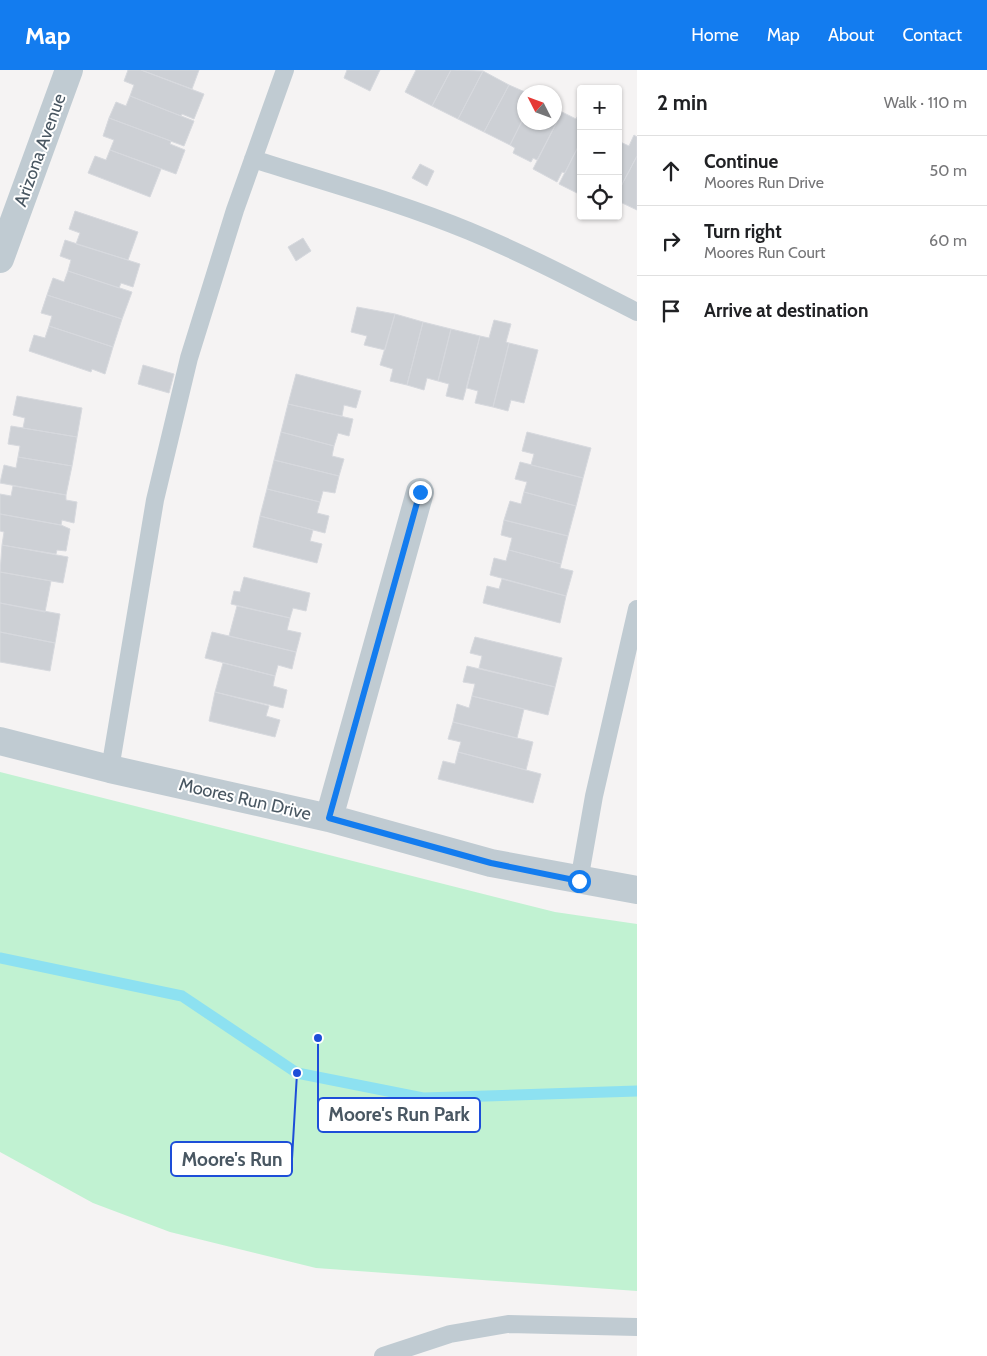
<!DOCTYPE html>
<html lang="en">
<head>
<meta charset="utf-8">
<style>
	:root { --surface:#fff; --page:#f6f6f6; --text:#202124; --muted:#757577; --line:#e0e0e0; --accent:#137cef }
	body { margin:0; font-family:Cabin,sans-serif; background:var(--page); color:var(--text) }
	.controls { position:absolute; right:15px; top:15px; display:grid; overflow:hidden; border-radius:5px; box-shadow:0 1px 4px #0004 }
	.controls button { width:45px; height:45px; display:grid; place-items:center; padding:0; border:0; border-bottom:1px solid var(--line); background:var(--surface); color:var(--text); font:25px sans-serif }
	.compass { position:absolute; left:517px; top:15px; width:45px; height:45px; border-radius:50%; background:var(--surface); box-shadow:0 1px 4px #0004; rotate:312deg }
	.stop { position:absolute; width:15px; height:15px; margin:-11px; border:4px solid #137cef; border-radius:50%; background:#fff }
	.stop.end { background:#137cef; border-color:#fff; box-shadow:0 1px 5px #0008 }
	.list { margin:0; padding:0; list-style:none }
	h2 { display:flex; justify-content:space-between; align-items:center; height:65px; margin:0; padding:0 20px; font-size:21px }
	h2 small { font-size:16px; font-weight:400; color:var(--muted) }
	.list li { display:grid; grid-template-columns:32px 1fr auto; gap:15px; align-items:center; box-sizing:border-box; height:70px; padding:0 20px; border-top:1px solid var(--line) }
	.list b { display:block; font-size:19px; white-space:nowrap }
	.list p { margin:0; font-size:16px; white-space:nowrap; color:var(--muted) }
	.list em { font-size:16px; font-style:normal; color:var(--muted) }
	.icon { flex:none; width:28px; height:28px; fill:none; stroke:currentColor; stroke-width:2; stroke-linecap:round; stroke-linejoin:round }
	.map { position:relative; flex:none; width:637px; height:1286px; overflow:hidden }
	header { display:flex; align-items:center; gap:30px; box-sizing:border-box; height:70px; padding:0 25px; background:var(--accent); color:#fff }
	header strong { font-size:24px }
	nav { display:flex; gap:28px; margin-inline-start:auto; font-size:18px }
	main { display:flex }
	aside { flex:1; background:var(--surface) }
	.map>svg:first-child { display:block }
	.green { fill:#c1f2d2 }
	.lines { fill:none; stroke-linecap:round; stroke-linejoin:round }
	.stream { stroke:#8de1f1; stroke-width:11 }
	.building { fill:#cdd0d5; stroke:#d7d9de }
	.service { stroke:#c0cbd2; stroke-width:18 }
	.minor { stroke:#c0cbd2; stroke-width:28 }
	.route { stroke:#137cef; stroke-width:6 }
	.labels { text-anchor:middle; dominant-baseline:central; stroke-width:4; stroke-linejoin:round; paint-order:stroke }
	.street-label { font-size:18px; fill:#495762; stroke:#fff }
	.leader { fill:none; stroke:#1d4ed8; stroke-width:2 }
	.callout-dot { fill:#1d4ed8; stroke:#fff; stroke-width:2 }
	.callout { fill:#fff; stroke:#1d4ed8; stroke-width:2 }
	.callout-label { font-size:19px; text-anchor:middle; font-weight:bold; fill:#495762 }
</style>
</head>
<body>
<header>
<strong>Map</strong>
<nav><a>Home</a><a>Map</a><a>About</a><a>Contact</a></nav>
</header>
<main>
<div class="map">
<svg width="637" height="1286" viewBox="0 0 637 1286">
	<rect width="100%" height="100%" fill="#f5f3f3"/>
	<path class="green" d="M 0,702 L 555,842 L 637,854 L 637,1221 L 316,1198 L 170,1162 L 93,1133 L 0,1082 Z"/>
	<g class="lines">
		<path class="stream" d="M 0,888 L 182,926 L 297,1003 L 423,1028 L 637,1021"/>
	</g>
	<path class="building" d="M 128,0 L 141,0 L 204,24 L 194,49 L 182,44 L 181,46 L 130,26 L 134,15 L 124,11 Z
		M 141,0 L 199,0 L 192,19 Z
		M 347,0 L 380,0 L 370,21 L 344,8 Z
		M 416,0 L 451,0 L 432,36 L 405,22 Z
		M 451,0 L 483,1 L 458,49 L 432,36 Z
		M 483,1 L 509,15 L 484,62 L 458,49 Z
		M 509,15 L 525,22 L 524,47 L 510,75 L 484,62 Z
		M 130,26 L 194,51 L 184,76 L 109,48 L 116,32 L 126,36 Z
		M 554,38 L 562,42 L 537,90 L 533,88 L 531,92 L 513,83 L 515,78 L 510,75 L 524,47 L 524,52 L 554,52 Z
		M 581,40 L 581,71 L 565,103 L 562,102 L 557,112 L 533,99 L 562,42 L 576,49 Z
		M 109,48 L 171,71 L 170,74 L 185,80 L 176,104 L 110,80 L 114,70 L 103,66 Z
		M 634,65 L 637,67 L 637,86 L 618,122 L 618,71 L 629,76 Z
		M 581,71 L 581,125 L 559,114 Z
		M 110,80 L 161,99 L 150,127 L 88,103 L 95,86 L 106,90 Z
		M 637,86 L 637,140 L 618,131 L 618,122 Z
		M 420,94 L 434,101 L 427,116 L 412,108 Z
		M 75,141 L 138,162 L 128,190 L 76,174 L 80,163 L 69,159 Z
		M 303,168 L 311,181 L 296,191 L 288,177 Z
		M 65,170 L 140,194 L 133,217 L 121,213 L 119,218 L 68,201 L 71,190 L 60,186 Z
		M 68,201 L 132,222 L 122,249 L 47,225 L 53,208 L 64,212 Z
		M 47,225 L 122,249 L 113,277 L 49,256 L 52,246 L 41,243 Z
		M 357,237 L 395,244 L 385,280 L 364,275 L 367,266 L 351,262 Z
		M 395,244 L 423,252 L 407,315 L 390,311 L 393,299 L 380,295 Z
		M 494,250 L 511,254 L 506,272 L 509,273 L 493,337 L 475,333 L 478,321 L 467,318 L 480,266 L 489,268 Z
		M 423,252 L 451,259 L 438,311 L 427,308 L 424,320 L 407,315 Z
		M 49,256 L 113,277 L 105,304 L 92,299 L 91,302 L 29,281 L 34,265 L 45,268 Z
		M 451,259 L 480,266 L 463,330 L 446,326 L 449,314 L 438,311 Z
		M 509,273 L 538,280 L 524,333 L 511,330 L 508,341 L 493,337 Z
		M 143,295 L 174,304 L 169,323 L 138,314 Z
		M 296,304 L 361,321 L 356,338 L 344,335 L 342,346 L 288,334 Z
		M 17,326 L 82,338 L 77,367 L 23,358 L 25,348 L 13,345 Z
		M 288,334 L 353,349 L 349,366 L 338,363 L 334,376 L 281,362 Z
		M 11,356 L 77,367 L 72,396 L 18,387 L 20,376 L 8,374 Z
		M 281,362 L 334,376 L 332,386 L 344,389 L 339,406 L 274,390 Z
		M 527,362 L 591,378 L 583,408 L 531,395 L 534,384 L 522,381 Z
		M 18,387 L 72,396 L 66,425 L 0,413 L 4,395 L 16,398 Z
		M 274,390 L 339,406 L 335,423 L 323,421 L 320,432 L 267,419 Z
		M 520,392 L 583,408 L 576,436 L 524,422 L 527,412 L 515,409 Z
		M 13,416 L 66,425 L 66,430 L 77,432 L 74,453 L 62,450 L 61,455 L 0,444 L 0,424 L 11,426 Z
		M 267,419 L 320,432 L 317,443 L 329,446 L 325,463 L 260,446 Z
		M 524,422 L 576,436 L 568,466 L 504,450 L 510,431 L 521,434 Z
		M 0,444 L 61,455 L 70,459 L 66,481 L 57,480 L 56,484 L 2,475 L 4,462 L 0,461 Z
		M 260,446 L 313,460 L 310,471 L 322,474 L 317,493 L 253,477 Z
		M 504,450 L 568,466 L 561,494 L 509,480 L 512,468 L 501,465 Z
		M 2,475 L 68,487 L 63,513 L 0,502 Z
		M 509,480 L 561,494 L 560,498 L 573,501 L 566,526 L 490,505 L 494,488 L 506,491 Z
		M 0,502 L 51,511 L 45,542 L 0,533 Z
		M 244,507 L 310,523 L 306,541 L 293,538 L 290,548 L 231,534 L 234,521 L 240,522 Z
		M 502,509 L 566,526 L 560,553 L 483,533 L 487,516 L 499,519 Z
		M 0,533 L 60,544 L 55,573 L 0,562 Z
		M 237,536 L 290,548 L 287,560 L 301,563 L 296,582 L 229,566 Z
		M 0,562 L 55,573 L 50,601 L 0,592 Z
		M 212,562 L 296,582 L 292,599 L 278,595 L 275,606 L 205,588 Z
		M 475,567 L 562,588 L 555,617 L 479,598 L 482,586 L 470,583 Z
		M 223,593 L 275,606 L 273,616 L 287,620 L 283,638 L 215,622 Z
		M 467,596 L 555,617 L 548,645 L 472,626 L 475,614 L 463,612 Z
		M 215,622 L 269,636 L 266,646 L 280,650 L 275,667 L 209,651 Z
		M 472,626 L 524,639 L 517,668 L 453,652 L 457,634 L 469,638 Z
		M 453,652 L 533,672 L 526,700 L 458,682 L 461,672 L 448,669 Z
		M 458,682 L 541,704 L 533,733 L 438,709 L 443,691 L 455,694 Z"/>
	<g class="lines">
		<path class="service" d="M 253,89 C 325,112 399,132 469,161 C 527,185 582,214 637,242
			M 110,699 L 155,430 L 189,288 L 235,140 L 285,0
			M 579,811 L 594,726 L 637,539
			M 383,1286 L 450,1264 L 508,1254 L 637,1257"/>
		<path class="minor" d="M 0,189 L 69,0
			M 0,671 L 110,699 L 329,748 L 491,793 L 637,820
			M 329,748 L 420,422"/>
	</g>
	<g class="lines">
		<path class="route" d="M 420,422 L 329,748 L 491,793 L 579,811"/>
	</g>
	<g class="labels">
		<g class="street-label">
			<text transform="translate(40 80) rotate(-70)">Arizona Avenue</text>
			<text transform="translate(245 729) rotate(13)">Moores Run Drive</text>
		</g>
	</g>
	<path class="leader" d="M318 968L318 1045M297 1003L292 1089"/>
	<g class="callout-dot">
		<circle cx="318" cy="968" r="5"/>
		<circle cx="297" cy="1003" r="5"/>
	</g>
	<g class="callout">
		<rect x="318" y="1028" width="162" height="34" rx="5"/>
		<rect x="171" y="1072" width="121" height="34" rx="5"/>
	</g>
	<g class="callout-label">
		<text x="399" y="1051">Moore's Run Park</text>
		<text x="232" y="1096">Moore's Run</text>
	</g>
</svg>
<div class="controls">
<button>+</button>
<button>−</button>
<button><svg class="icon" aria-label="locate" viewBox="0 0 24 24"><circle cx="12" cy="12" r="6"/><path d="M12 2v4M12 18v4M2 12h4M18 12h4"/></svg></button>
</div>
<svg class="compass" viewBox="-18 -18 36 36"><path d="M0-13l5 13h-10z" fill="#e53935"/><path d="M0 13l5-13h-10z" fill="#757577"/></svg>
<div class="stop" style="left:579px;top:811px"></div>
<div class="stop end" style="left:420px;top:422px"></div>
</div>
<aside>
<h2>2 min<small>Walk · 110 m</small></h2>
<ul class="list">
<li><svg class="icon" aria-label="ahead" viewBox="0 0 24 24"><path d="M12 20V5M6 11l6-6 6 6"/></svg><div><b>Continue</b><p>Moores Run Drive</p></div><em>50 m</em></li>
<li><svg class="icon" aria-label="right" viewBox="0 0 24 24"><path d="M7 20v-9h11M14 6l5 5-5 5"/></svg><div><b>Turn right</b><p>Moores Run Court</p></div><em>60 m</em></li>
<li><svg class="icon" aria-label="arrive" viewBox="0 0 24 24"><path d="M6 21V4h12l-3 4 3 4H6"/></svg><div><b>Arrive at destination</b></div></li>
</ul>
</aside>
</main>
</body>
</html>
